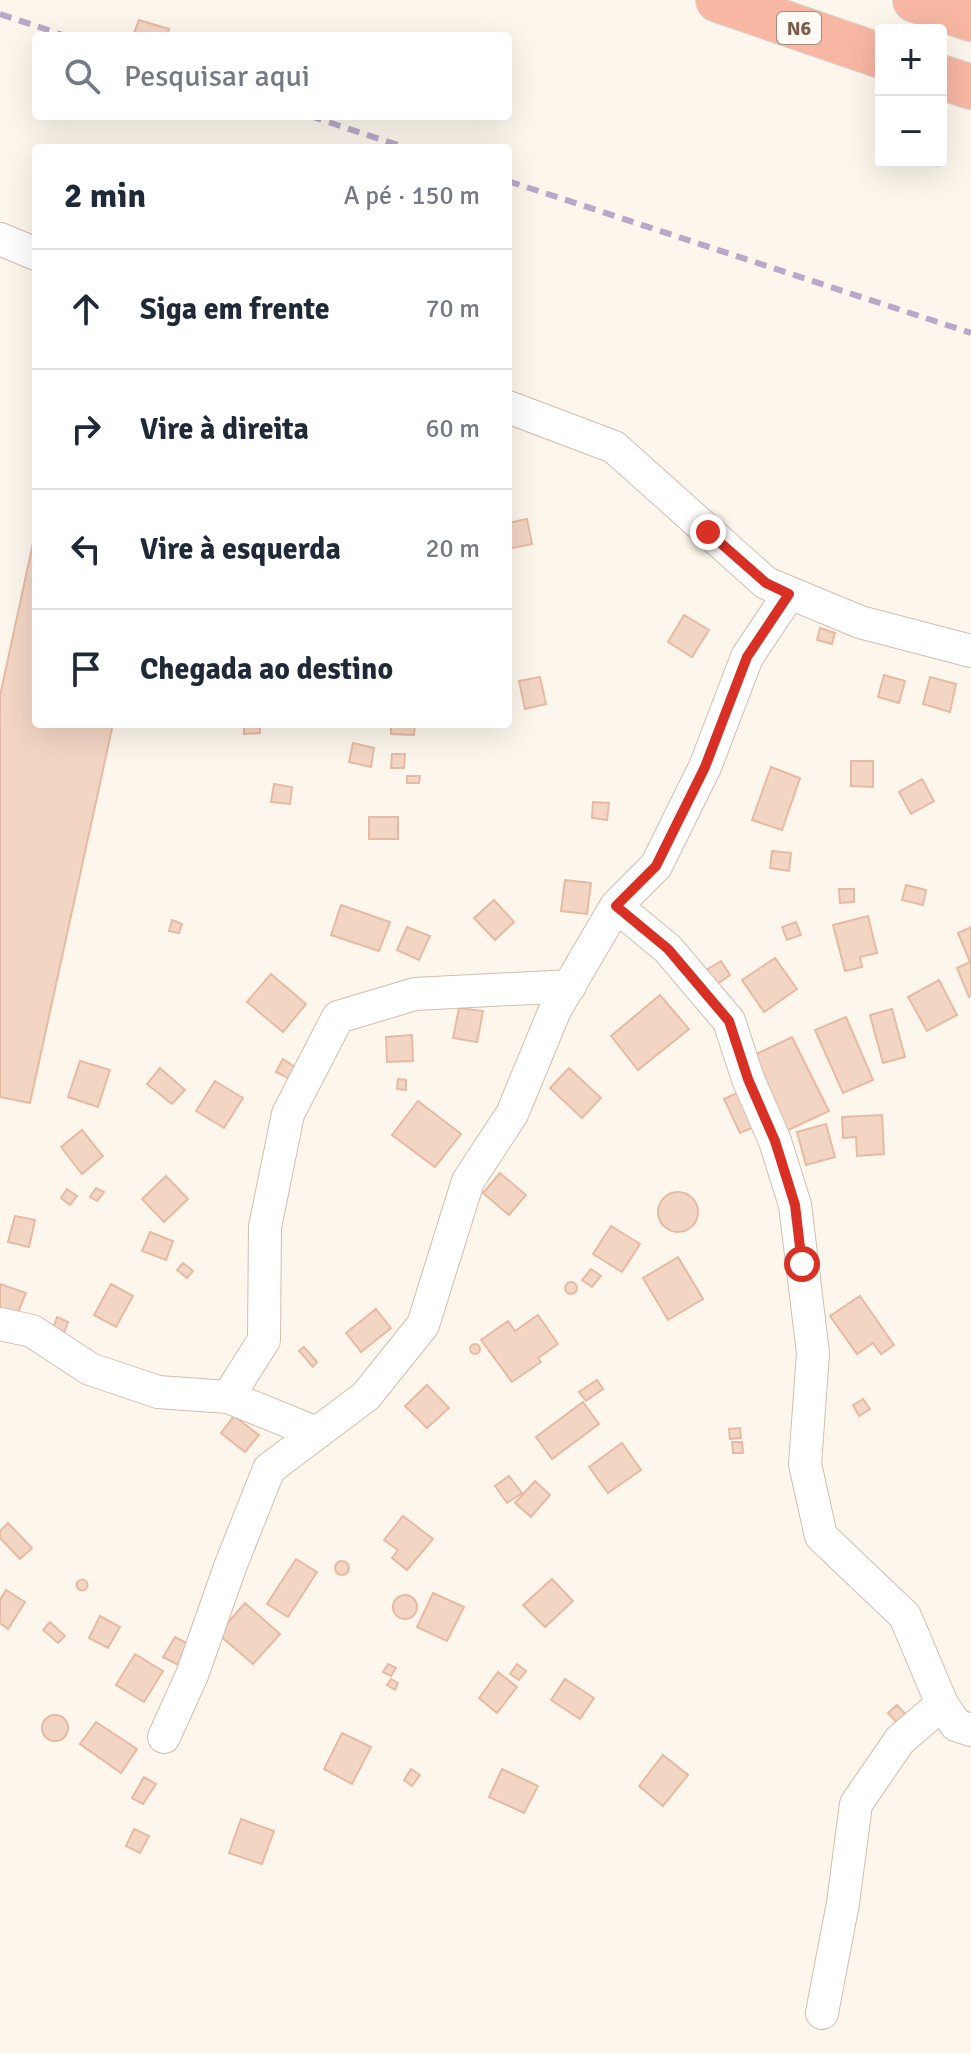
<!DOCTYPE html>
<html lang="pt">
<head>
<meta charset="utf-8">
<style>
	:root { --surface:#fff; --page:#f6f6f7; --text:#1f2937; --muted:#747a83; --line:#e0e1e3 }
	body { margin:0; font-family:Signika,sans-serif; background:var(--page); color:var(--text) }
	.controls { position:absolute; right:24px; top:24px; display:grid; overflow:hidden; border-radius:8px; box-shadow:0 8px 32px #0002 }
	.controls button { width:72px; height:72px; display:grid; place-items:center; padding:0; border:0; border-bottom:2px solid var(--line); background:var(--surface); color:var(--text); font:40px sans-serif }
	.stop { position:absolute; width:24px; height:24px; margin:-18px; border:6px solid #d93025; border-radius:50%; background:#fff }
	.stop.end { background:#d93025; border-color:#fff; box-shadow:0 2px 8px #0008 }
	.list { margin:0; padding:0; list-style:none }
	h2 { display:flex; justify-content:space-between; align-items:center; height:104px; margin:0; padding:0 32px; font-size:34px }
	h2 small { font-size:26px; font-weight:400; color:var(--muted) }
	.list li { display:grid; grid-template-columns:52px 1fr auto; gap:24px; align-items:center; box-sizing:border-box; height:120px; padding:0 32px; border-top:2px solid var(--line) }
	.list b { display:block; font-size:30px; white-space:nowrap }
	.list em { font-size:26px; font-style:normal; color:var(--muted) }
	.icon { flex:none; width:44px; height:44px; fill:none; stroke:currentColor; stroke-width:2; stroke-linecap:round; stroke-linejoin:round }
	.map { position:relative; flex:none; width:971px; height:2054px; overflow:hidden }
	.search { position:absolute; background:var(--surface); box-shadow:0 8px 32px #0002; left:32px; top:32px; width:480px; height:88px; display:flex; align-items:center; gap:20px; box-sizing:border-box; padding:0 28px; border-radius:8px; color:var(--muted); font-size:30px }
	.panel { position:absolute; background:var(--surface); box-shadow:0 8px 32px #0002; left:32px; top:144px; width:480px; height:584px; border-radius:8px }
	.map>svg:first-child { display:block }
	.building { fill:#f3d5c3; stroke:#e6bba3; stroke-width:2 }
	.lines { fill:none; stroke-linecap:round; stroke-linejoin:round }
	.street-casing { stroke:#d1beb0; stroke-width:34 }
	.highway-casing { stroke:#dad1cd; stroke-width:46 }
	.street { stroke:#fff; stroke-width:32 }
	.highway { stroke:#f7b7a3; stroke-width:44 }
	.rail { stroke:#b9a8c9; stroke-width:6; stroke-dasharray:12 8; stroke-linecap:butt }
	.route { stroke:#d93025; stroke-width:10 }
	.labels { text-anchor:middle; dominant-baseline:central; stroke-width:6; stroke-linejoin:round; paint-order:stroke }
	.shield { fill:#fffaf3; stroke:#a28b7f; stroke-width:2 }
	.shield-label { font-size:20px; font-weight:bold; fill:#7a5c4d }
</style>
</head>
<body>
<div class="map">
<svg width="971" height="2054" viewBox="0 0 971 2054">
	<rect width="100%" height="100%" fill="#fdf6ec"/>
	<path class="building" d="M 139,20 L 169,29 L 167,36 L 133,36 Z
		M 527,519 L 532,544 L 508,549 L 508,523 Z
		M 36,529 L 36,724 L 113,724 L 30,1103 L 0,1097 L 0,696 Z
		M 684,615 L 709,630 L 692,657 L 668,642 Z
		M 820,628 L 835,633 L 832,644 L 817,640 Z
		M 884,675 L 905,681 L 899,703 L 878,697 Z
		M 540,677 L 546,704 L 525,709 L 519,681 Z
		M 930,677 L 956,684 L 950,712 L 923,704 Z
		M 244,724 L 260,724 L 260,733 L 244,734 Z
		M 391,724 L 415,724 L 414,735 L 391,734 Z
		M 353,743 L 374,748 L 371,767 L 349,762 Z
		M 392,754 L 405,754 L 404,768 L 391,768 Z
		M 851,761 L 873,761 L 873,787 L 851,786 Z
		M 771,767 L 800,778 L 782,830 L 752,820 Z
		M 407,776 L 420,776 L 419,783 L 407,783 Z
		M 922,779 L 934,801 L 911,814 L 899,792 Z
		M 274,784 L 292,787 L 290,804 L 271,802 Z
		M 593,802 L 609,803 L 607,820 L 592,818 Z
		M 369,817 L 398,817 L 398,839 L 369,839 Z
		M 772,851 L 791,853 L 789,871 L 770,868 Z
		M 565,880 L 591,883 L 587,914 L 561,911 Z
		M 906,885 L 926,890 L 923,905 L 902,900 Z
		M 839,889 L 854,889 L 854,902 L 840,903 Z
		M 494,900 L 514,922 L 495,940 L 474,918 Z
		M 341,905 L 390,922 L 379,951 L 331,935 Z
		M 868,916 L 877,953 L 860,957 L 862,967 L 845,971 L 833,925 Z
		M 172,920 L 182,924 L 179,933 L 169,931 Z
		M 796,922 L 801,935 L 787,940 L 782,927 Z
		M 407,927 L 430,936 L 419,960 L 397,950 Z
		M 971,927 L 971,995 L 969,997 L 957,968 L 970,962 L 958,933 Z
		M 775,958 L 797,989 L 764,1012 L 742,980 Z
		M 721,961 L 730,975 L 716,985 L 706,970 Z
		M 271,974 L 306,1004 L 283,1032 L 247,1002 Z
		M 939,980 L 957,1015 L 927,1031 L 908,997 Z
		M 660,995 L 689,1029 L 638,1070 L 611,1036 Z
		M 459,1008 L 483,1011 L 477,1042 L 453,1038 Z
		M 892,1009 L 905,1057 L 883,1063 L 870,1015 Z
		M 846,1017 L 873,1080 L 843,1093 L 815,1030 Z
		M 412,1035 L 413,1061 L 387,1062 L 386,1037 Z
		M 792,1037 L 829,1111 L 784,1132 L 748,1058 Z
		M 283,1059 L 296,1068 L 290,1079 L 276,1072 Z
		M 80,1061 L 110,1070 L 98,1107 L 68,1097 Z
		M 160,1068 L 185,1090 L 172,1104 L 147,1084 Z
		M 569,1068 L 601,1098 L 582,1118 L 550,1088 Z
		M 398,1079 L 406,1080 L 406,1090 L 397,1089 Z
		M 215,1081 L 243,1098 L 224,1128 L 196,1111 Z
		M 743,1090 L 759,1125 L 740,1133 L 724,1099 Z
		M 418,1101 L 461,1134 L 435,1167 L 392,1135 Z
		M 882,1115 L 884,1154 L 857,1156 L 856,1137 L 843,1138 L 842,1117 Z
		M 826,1124 L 835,1157 L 806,1165 L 797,1132 Z
		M 82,1130 L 103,1156 L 82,1174 L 61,1147 Z
		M 500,1173 L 526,1195 L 509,1215 L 483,1193 Z
		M 166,1176 L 188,1199 L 164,1222 L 142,1199 Z
		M 96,1188 L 104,1192 L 97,1201 L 90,1197 Z
		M 67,1189 L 77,1196 L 70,1205 L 61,1198 Z
		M658 1212a20 20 0 1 1 40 0a20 20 0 1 1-40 0Z
		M 15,1216 L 35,1220 L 29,1247 L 8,1242 Z
		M 611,1226 L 640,1244 L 622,1272 L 593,1254 Z
		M 150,1232 L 173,1241 L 166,1260 L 142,1251 Z
		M 678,1257 L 703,1299 L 668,1320 L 643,1278 Z
		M 183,1263 L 193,1271 L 187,1278 L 177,1270 Z
		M 591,1269 L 601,1276 L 592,1287 L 582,1280 Z
		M565 1288a6 6 0 1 1 12 0a6 6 0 1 1-12 0Z
		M 0,1284 L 26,1293 L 16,1317 L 0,1311 Z
		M 111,1284 L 133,1296 L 116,1327 L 94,1315 Z
		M 860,1296 L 894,1345 L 881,1354 L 873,1343 L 857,1354 L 830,1316 Z
		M 376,1309 L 391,1328 L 361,1352 L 346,1333 Z
		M 538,1315 L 558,1344 L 538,1358 L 541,1362 L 512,1382 L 481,1340 L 508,1321 L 515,1331 Z
		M 57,1317 L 68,1322 L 64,1333 L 53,1329 Z
		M470 1349a5 5 0 1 1 10 0a5 5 0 1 1-10 0Z
		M 304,1347 L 317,1362 L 313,1367 L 299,1351 Z
		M 597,1380 L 603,1389 L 586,1401 L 579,1392 Z
		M 427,1385 L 449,1408 L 427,1428 L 405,1406 Z
		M 863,1399 L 870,1409 L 859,1416 L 853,1405 Z
		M 583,1402 L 599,1424 L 552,1459 L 536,1437 Z
		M 234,1416 L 259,1435 L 245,1452 L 221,1433 Z
		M 740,1428 L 741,1438 L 730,1439 L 729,1429 Z
		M 732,1442 L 742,1442 L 743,1453 L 733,1453 Z
		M 622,1443 L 641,1470 L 608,1493 L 589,1467 Z
		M 509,1476 L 522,1493 L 507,1503 L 495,1486 Z
		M 535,1481 L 550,1495 L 531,1517 L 515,1503 Z
		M 403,1516 L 433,1539 L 407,1570 L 392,1558 L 398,1550 L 384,1540 Z
		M 8,1523 L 32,1548 L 20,1559 L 0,1538 L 0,1531 Z
		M 296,1559 L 317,1572 L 288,1617 L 267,1604 Z
		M335 1568a7 7 0 1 1 14 0a7 7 0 1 1-14 0Z
		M 552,1579 L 573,1601 L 545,1627 L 523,1605 Z
		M76.5 1585a5.5 5.5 0 1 1 11 0a5.5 5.5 0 1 1-11 0Z
		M 6,1590 L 25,1602 L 8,1629 L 0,1623 L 0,1600 Z
		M 433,1593 L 464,1607 L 447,1641 L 417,1627 Z
		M393 1607a12 12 0 1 1 24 0a12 12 0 1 1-24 0Z
		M 245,1603 L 280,1634 L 253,1664 L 218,1634 Z
		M 100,1616 L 120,1627 L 108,1648 L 89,1638 Z
		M 50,1622 L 65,1636 L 58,1643 L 43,1630 Z
		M 175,1637 L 190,1645 L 178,1665 L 163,1657 Z
		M 135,1654 L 163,1671 L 144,1702 L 116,1685 Z
		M 388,1664 L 396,1668 L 391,1676 L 383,1672 Z
		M 517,1664 L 526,1671 L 519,1680 L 510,1674 Z
		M 498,1672 L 517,1687 L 497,1713 L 479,1698 Z
		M 391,1679 L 398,1683 L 395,1690 L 387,1685 Z
		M 565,1679 L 594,1698 L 580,1719 L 551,1700 Z
		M 897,1705 L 908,1717 L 899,1725 L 888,1713 Z
		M42 1728a13 13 0 1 1 26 0a13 13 0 1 1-26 0Z
		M 96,1722 L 137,1749 L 121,1773 L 80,1744 Z
		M 342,1733 L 371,1747 L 352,1784 L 324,1769 Z
		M 663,1755 L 688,1775 L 663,1806 L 639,1786 Z
		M 411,1769 L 420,1775 L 412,1786 L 404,1780 Z
		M 502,1769 L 538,1786 L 524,1813 L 489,1797 Z
		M 144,1777 L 156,1784 L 143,1804 L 132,1798 Z
		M 241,1819 L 274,1831 L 262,1864 L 229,1853 Z
		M 134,1829 L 149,1836 L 140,1853 L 126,1846 Z"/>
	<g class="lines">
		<defs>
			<path id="street" d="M 0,239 L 36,254
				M 508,407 L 614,447 L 766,583 L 860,622 L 971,651
				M 789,594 L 747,657 L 705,767 L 656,866 L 616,906 L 668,949 L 729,1021 L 748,1079 L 775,1141 L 795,1205 L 813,1353 L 805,1464 L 821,1536 L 905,1616 L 942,1704 L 900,1740 L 856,1804 L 843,1903 L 822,2013
				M 0,1324 L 32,1331 L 90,1369 L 158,1392 L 228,1397 L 264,1340 L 265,1227 L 288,1114 L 338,1017 L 415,994 L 570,986
				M 228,1397 L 317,1433
				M 942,1704 L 956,1725 L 971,1730
				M 164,1737 L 192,1675 L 230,1567 L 269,1469 L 366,1396 L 423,1325 L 468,1181 L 512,1114 L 555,1010 L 616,906"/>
			<path id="highway" d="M 718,0 L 881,56
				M 915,0 L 971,19
				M 941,77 L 971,87"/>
		</defs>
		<use href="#street" class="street-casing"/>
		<use href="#highway" class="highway-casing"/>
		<use href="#street" class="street"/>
		<use href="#highway" class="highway"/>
		<path class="rail" d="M 0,14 L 66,36
			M 310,116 L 407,148
			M 508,181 L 971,333"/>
	</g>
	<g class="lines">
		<path class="route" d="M 708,532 L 766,583 L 789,594 L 747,657 L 705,767 L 656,866 L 616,906 L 668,949 L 729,1021 L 748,1079 L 775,1141 L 795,1205 L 802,1264"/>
	</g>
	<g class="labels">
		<rect class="shield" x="777" y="12" width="44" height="32" rx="6"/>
		<g class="shield-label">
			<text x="799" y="28">N6</text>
		</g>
	</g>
</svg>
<div class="controls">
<button>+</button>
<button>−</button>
</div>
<div class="stop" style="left:802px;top:1264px"></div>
<div class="stop end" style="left:708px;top:532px"></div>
<div class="search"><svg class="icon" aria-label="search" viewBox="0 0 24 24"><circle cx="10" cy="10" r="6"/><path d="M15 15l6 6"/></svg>Pesquisar aqui</div>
<section class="panel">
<h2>2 min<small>A pé · 150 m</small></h2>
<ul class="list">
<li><svg class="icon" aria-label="ahead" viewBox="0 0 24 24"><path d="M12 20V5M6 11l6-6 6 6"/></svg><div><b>Siga em frente</b></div><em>70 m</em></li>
<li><svg class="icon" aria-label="right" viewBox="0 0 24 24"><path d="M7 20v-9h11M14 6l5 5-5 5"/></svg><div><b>Vire à direita</b></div><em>60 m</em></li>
<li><svg class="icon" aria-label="left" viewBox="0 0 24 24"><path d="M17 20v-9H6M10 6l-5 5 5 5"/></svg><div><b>Vire à esquerda</b></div><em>20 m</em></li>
<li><svg class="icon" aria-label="arrive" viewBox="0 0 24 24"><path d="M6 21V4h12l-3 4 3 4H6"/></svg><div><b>Chegada ao destino</b></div></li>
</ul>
</section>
</div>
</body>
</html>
